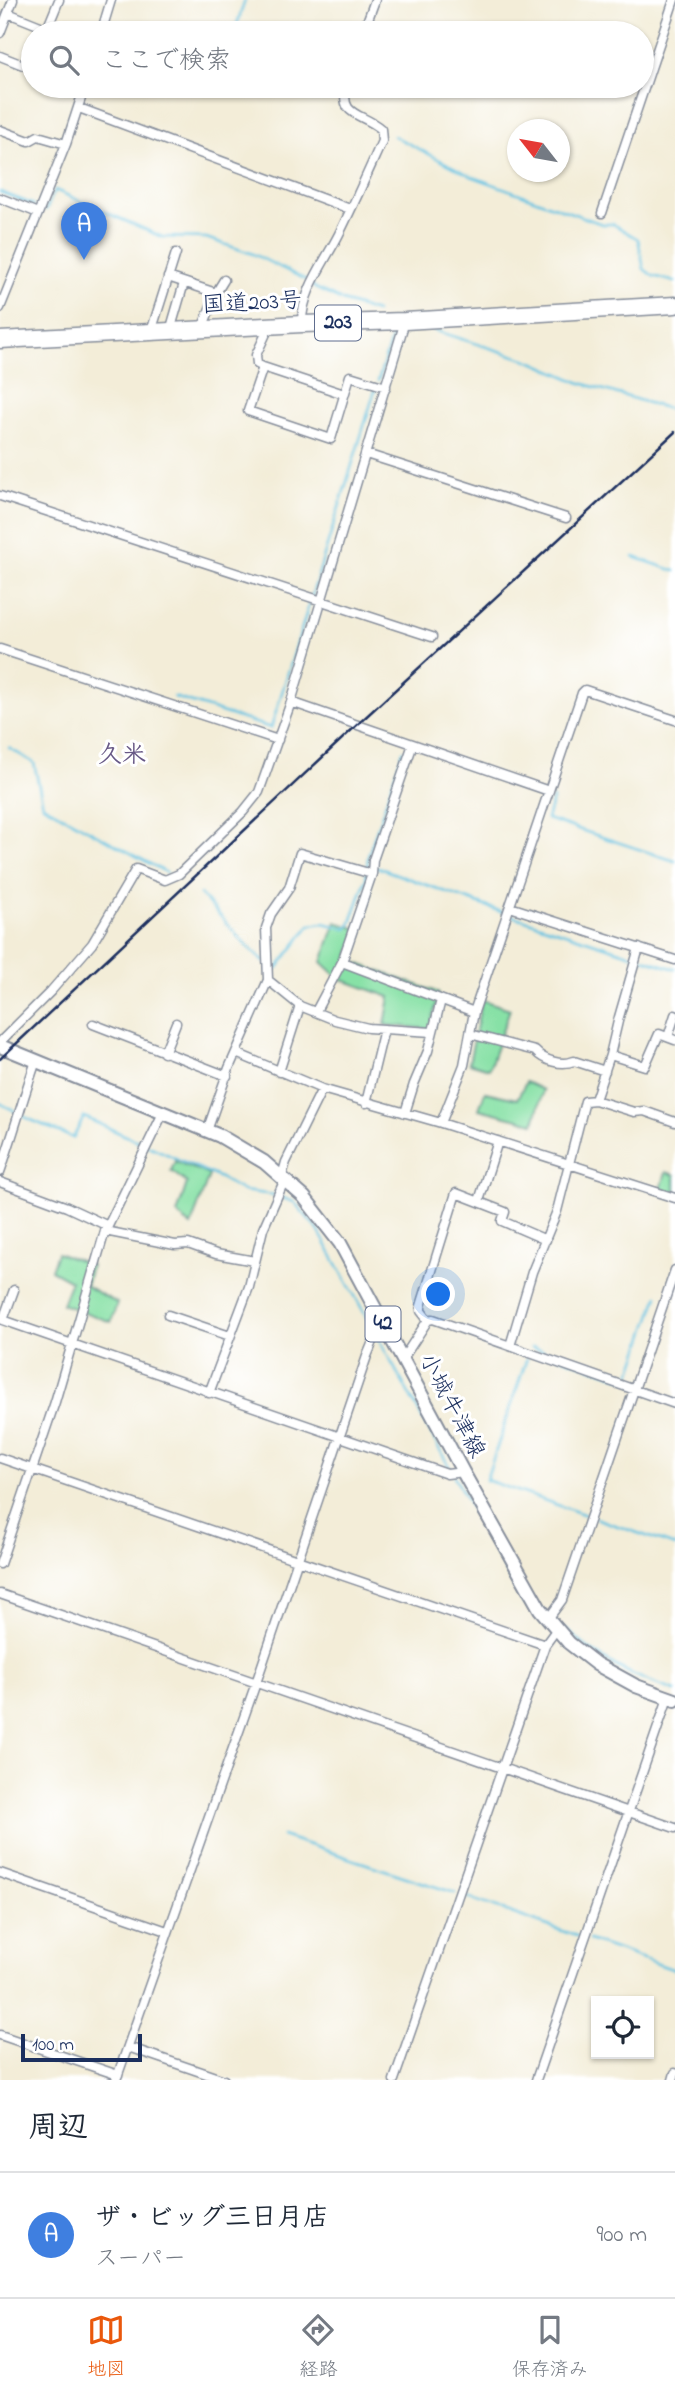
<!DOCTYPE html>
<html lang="ja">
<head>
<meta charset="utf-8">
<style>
	:root { --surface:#fff; --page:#f6f6f7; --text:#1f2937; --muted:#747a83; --line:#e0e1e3; --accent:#ea580c }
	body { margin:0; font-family:"Indie Flower","Klee One",sans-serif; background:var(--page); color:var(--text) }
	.controls { position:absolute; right:21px; bottom:21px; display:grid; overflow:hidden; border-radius:0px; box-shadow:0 2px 5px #0004 }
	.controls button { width:63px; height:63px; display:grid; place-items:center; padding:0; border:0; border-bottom:2px solid var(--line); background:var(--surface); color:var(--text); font:35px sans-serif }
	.compass { position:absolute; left:507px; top:119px; width:63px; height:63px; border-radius:50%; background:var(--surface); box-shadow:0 2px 5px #0004; rotate:301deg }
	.scale { position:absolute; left:21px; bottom:18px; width:121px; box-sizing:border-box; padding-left:7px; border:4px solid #1b2f5e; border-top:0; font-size:19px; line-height:24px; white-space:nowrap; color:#1b2f5e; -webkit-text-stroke:5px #fff; paint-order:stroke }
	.you { position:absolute; left:439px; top:1295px; width:24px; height:24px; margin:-18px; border:5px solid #fff; border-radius:50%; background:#1a73e8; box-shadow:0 0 0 10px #1a73e833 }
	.badge { display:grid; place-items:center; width:46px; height:46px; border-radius:50%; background:var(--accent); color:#fff; font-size:23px; font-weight:700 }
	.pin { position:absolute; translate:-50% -58px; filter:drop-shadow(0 2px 4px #0008) }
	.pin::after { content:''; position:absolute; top:37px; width:24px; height:21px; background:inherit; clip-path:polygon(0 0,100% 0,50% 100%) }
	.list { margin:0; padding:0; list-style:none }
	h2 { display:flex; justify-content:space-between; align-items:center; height:91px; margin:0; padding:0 28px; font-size:30px }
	h2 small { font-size:23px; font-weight:400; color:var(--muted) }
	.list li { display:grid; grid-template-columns:46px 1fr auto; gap:21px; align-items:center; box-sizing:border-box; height:126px; padding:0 28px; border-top:2px solid var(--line) }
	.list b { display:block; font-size:26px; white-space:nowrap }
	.list p { margin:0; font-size:23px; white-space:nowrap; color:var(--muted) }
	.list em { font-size:23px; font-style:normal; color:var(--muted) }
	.icon { flex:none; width:38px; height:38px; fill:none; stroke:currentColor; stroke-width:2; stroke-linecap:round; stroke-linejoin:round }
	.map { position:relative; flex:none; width:675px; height:2080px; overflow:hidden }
	.search { position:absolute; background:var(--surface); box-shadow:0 2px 5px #0004; left:21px; right:21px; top:21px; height:77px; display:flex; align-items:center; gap:18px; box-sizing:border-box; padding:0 24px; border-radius:38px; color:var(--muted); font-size:26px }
	.sheet { height:217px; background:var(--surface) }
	nav { display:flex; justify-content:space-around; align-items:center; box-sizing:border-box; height:98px; border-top:2px solid var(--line); background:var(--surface); font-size:19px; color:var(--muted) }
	nav a { display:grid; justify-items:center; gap:4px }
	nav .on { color:var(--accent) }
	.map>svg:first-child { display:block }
	.green { fill:#87e1a6; stroke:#518882; stroke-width:2 }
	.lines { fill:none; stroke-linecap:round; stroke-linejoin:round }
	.stream { stroke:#63c2e1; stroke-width:2.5 }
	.street-casing { stroke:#878e9b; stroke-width:11 }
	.primary-casing { stroke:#878e9b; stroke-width:16 }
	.highway-casing { stroke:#878e9b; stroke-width:19 }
	.street { stroke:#fff; stroke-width:8 }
	.primary { stroke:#fff; stroke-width:12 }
	.highway { stroke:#fff; stroke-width:16 }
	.rail { stroke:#1b2f5e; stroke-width:2.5 }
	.labels { text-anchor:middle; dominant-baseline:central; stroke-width:6; stroke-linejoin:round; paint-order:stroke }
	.shield { fill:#fff; stroke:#5f6d8e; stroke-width:2 }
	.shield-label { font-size:21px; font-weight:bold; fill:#1b2f5e }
	.street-label { font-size:23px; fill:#1b2f5e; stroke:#fff }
	.neighbourhood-label { font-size:24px; font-weight:bold; fill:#685986; stroke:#fff }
</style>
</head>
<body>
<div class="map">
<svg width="675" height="2080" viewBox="0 0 675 2080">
	<rect width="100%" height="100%" fill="#fff"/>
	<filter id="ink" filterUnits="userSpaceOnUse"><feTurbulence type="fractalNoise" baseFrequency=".0143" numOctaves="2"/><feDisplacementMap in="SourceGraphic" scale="14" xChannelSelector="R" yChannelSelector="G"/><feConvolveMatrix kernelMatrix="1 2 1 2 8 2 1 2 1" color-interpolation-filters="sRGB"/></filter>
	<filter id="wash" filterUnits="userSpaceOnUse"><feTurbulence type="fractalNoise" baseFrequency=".00686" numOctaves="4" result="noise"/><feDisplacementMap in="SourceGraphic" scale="28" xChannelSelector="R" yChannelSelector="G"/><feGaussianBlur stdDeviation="1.57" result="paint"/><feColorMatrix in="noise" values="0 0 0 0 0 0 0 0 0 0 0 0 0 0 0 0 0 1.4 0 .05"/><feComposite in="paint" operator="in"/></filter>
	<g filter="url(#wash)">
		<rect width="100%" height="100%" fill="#f3edd8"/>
		<path class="green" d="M 336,922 L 358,929 L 348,960 L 439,993 L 430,1029 L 385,1025 L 390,997 L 340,979 L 322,962 Z
			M 482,1000 L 510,1009 L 489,1069 L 469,1063 Z
			M 526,1082 L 543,1090 L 534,1123 L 479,1109 L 485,1092 L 517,1099 Z
			M 175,1161 L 209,1175 L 191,1226 L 177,1214 L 187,1183 L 171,1171 Z
			M 666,1172 L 675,1175 L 675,1193 L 661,1189 Z
			M 57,1253 L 91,1265 L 86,1286 L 117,1303 L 111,1322 L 62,1304 L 71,1281 L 51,1270 Z"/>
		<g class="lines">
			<path class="stream" d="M 234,33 L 245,0
				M 394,136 L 471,176 L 602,224 L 613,224 L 638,239 L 644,269 L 653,276 L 675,282
				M 0,192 L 34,205
				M 46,210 L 55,190 L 162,237 L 206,238 L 253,254 L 308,281 L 315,288 L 345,302 L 376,312
				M 411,329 L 430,329 L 528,360 L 581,383 L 675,411
				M 378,381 L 394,330 L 388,329
				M 634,557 L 675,571
				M 174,697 L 271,728 L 376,387
				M 9,748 L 34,763 L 43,805 L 167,873
				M 553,798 L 547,819 L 675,861
				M 374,866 L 513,916 L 675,969
				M 200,894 L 252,951 L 265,962
				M 271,966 L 276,970 L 310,925 L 324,923 L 347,929 L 350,925 L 366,879 L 368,856 L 403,751
				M 0,1103 L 29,1119 L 73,1138 L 84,1117 L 220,1178 L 243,1191 L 274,1195
				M 280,1197 L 294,1202 L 318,1230 L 375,1332
				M 378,1338 L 451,1470
				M 532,1347 L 629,1380 L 658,1296
				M 527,1358 L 486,1480 L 586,1515
				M 454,1476 L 524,1604
				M 595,1518 L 675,1546
				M 566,1629 C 597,1660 634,1677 675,1691
				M 282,1836 L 455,1893
				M 463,1896 L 582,1938
				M 589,1940 L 675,1970"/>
		</g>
	</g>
	<g filter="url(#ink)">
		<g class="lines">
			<defs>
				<path id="street" d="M 8,13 L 58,33
					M 47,29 L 59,0
					M 0,33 L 13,0
					M 101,33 L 111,0
					M 363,33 L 375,0
					M 0,56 L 33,69
					M 79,108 L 350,209
					M 0,130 L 29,141 L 38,136 L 66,144
					M 0,198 L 38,213
					M 602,213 L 674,0
					M 168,277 L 216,293
					M 0,308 L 66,144 L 85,86
					M 302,324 C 301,292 325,262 339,234 C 354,204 368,172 382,141 L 381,129 C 363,113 338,117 347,86
					M 270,325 L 256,355 L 257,364 L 263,367 L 344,394
					M 202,329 L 216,293 L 224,280
					M 170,331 L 184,283
					M 151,332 L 176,253
					M 263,367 L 248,411 L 331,439 L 350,376 L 386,387
					M 366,454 L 566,518
					M 0,496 L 432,637
					M 0,649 L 278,740
					M 291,702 L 549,791
					M 413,744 L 373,860 L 372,874 L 342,962 L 474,1012
					M 510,907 L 675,960
					M 268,980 L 300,1006 L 335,1020 L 368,1028 L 432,1032
					M 316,1011 L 342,962
					M 93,1024 L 227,1076
					M 470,1034 L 535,1051 C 544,1061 562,1066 574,1061 L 605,1071
					M 668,1037 L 675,1015
					M 0,1042 L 51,991 L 92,944 L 136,869 L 165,880 L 179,874 L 243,812 L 259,792 L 291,702 L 405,321
					M 164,1053 L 176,1023
					M 236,1053 L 322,1089
					M 610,1055 L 619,1017 L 639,948
					M 279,1072 L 300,1006
					M 595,1100 L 610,1055 L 645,1066 L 659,1034 L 675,1040
					M 366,1103 L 384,1029
					M 405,1113 L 414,1084 L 428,1051 L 441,1000
					M 441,1123 L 464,1065 L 474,1012 L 582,693 L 585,690 L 675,720
					M 207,1131 L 229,1068 L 268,980 L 266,928 L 271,914 L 289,888 L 300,853 L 372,874
					M 0,1172 C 13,1135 23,1098 36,1061
					M 282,1176 L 286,1162 L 322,1089 L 441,1123 L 675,1198
					M 0,1182 L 67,1207 L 108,1226 L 105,1231 L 175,1245 L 188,1244 L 216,1254 L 255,1261
					M 479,1201 L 498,1141
					M 108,1226 L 163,1113
					M 168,1315 L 230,1336
					M 0,1319 L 447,1474 L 463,1472
					M 3,1320 L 14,1290
					M 428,1320 L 421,1311 L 421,1306 L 456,1193 L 505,1212 L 502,1221 L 546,1240
					M 510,1346 L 532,1272 L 557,1211 L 585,1101 L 595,1100 L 634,1112 L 644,1111 L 675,1122
					M 402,1360 L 428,1320 L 433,1319 L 675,1404
					M 209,1393 L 249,1287 L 263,1229 L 285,1179
					M 0,1458 L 545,1645
					M 0,1564 L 55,1402 L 105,1231
					M 0,1594 L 675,1828
					M 548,1619 L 562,1600 L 675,1270
					M 0,1873 L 167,1931
					M 0,2035 L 118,2075
					M 128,2047 L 224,2080
					M 116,2080 L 256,1683 L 367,1356 L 377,1332 L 383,1324
					M 394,2080 L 545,1645 L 556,1630
					M 536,2080 L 668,1698
					M 673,2080 L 675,2073"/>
				<path id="primary" d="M 0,1046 L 220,1136 L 264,1162 L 304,1197 L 340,1243 L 463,1472 L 540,1609 L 569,1643 L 596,1664 L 636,1686 L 675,1700"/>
				<path id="highway" d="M 0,340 L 302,324 L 405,321 L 675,305"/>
			</defs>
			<use href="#street" class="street-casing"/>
			<use href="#primary" class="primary-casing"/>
			<use href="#highway" class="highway-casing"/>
			<use href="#street" class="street"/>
			<use href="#primary" class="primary"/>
			<use href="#highway" class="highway"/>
			<path class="rail" d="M 0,1059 L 357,725 L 675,432"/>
		</g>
	</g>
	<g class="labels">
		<g class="shield">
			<rect x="315" y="305.5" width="46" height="35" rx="5"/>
			<rect x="365.5" y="1306.5" width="35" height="35" rx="5"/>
		</g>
		<g class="shield-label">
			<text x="338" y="323">203</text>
			<text x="383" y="1324">42</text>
		</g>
		<g class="street-label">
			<text transform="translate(252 304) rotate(-3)">国道203号</text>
			<text transform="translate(451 1406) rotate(62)">小城牛津線</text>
		</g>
		<g class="neighbourhood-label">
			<text x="122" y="756">久米</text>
		</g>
	</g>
</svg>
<div class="controls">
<button><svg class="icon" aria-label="locate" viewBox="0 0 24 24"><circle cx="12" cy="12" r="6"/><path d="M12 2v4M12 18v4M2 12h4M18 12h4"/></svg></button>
</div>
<svg class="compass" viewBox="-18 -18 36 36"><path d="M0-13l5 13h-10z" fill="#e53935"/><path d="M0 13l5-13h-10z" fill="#747a83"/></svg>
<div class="scale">100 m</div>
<div class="you"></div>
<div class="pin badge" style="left:84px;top:260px;background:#3f7fe0">A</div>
<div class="search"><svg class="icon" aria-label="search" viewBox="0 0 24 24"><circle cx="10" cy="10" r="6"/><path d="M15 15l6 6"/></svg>ここで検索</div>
</div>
<section class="sheet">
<h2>周辺<small></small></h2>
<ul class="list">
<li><span class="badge" style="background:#3f7fe0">A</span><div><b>ザ・ビッグ三日月店</b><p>スーパー</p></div><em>900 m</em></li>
</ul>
</section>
<nav>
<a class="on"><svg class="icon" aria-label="map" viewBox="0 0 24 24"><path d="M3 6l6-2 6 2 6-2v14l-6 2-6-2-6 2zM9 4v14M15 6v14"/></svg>地図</a>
<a><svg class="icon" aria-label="directions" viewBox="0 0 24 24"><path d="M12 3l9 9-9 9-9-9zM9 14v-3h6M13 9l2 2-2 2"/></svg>経路</a>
<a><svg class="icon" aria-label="saved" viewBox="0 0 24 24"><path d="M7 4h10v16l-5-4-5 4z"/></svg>保存済み</a>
</nav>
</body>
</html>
